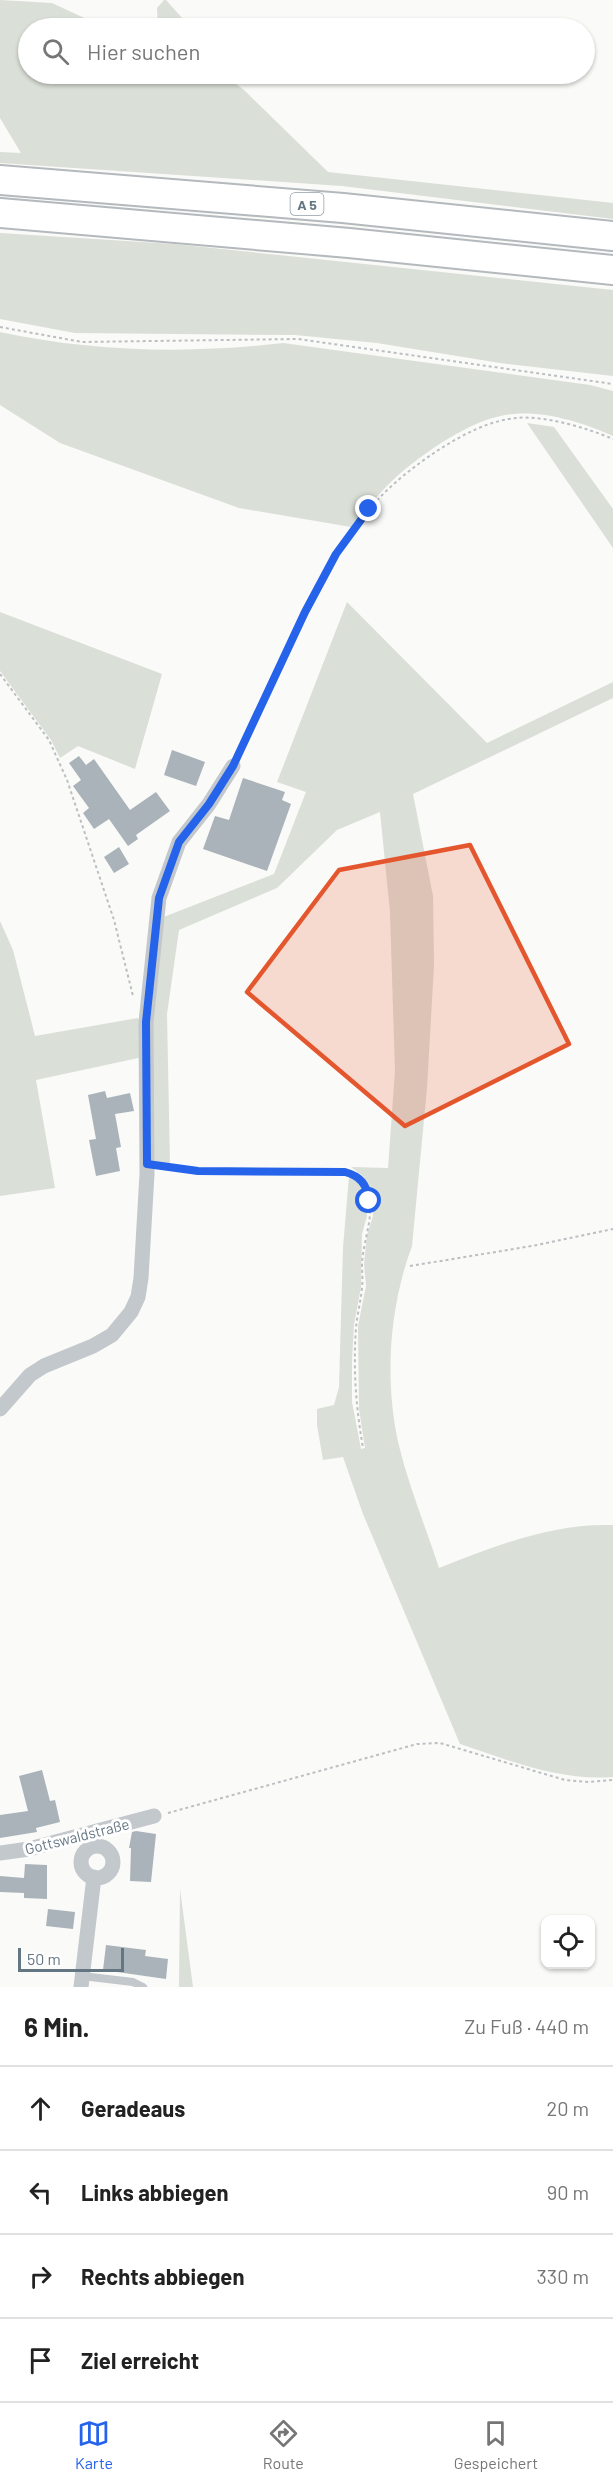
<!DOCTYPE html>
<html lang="de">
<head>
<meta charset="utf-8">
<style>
	:root { --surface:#fff; --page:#f2f2f2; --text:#222; --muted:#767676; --line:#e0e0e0; --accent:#2563eb }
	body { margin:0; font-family:Barlow,sans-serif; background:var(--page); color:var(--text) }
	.controls { position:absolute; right:18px; bottom:18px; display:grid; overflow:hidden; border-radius:12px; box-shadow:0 2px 4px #0004 }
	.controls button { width:54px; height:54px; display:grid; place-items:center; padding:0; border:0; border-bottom:2px solid var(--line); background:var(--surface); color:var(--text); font:30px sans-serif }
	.scale { position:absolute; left:18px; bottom:15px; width:106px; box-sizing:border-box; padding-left:6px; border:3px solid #657683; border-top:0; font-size:16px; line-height:21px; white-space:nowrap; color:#657683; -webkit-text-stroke:4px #fff; paint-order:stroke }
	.stop { position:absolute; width:18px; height:18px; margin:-14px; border:4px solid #2563eb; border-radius:50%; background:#fff }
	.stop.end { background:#2563eb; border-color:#fff; box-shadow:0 2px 6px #0008 }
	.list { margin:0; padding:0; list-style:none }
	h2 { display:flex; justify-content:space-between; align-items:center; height:78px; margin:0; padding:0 24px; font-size:26px }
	h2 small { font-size:20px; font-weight:400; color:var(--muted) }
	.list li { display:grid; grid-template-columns:39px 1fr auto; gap:18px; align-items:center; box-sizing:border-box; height:84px; padding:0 24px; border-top:2px solid var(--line) }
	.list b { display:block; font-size:22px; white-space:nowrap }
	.list em { font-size:20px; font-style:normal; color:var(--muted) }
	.icon { flex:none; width:33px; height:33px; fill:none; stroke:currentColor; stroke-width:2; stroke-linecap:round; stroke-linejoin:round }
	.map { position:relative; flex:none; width:613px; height:1987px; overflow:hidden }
	.search { position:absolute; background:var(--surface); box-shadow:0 2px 4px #0004; left:18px; right:18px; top:18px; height:66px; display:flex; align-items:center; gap:15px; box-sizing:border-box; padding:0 21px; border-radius:33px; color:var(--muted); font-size:22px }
	.sheet { height:414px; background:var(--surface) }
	nav { display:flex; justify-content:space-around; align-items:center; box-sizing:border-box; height:84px; border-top:2px solid var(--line); background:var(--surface); font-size:16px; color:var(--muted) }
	nav a { display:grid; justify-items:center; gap:3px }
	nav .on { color:var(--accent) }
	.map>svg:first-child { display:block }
	.green { fill:#dadfd7 }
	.building { fill:#aab3b9 }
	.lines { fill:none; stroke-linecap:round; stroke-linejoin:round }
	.highway-casing { stroke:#b4b9bd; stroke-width:32 }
	.path { stroke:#bbbfc2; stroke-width:2; stroke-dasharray:3 3; stroke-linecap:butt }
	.lane { stroke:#c3c8cc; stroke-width:8 }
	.street { stroke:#c3c8cc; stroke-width:15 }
	.highway { stroke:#fff; stroke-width:28 }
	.route { stroke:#2563eb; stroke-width:8 }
	.marked { fill:#e4572e; fill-opacity:0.2; stroke:#e4572e; stroke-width:4.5; stroke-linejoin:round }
	.labels { text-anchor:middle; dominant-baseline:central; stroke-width:6; stroke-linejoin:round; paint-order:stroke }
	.shield { fill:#fff; stroke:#939fa8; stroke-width:1.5 }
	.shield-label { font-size:14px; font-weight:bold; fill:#657683 }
	.street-label { font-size:15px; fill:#657683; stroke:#fff }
</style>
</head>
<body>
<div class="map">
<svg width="613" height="1987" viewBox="0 0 613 1987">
	<rect width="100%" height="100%" fill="#fafaf8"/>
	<path class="green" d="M 0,0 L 52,3 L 106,28 L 28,28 L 28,74 L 223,74 L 244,90 L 328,172 L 613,203 L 613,219 L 342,186 L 0,163 L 0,152 L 21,153 L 0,118 Z
		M 164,0 L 166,0 L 191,28 L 158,28 L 157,8 Z
		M 0,233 L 174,244 L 613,290 L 613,376 L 500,363 L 377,343 L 295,335 L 75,333 L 0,319 Z
		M 0,332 C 92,352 190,354 283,343 L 590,385 L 613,391 L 613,436 C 584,423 546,411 514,414 C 475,416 423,453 394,479 C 378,494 365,511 351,527 L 239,508 L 60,443 L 0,405 Z
		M 527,423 L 554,427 L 613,509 L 613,548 Z
		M 347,602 L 487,743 L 613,682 L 613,698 L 413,794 L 433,896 L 434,965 L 427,1088 L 412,1246 C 389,1308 384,1381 399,1446 C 409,1487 426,1528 439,1568 C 495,1546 552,1523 613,1525 L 613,1777 C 559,1781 511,1761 460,1744 L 363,1514 L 343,1457 L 323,1460 L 317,1425 L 317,1409 L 334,1405 L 339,1387 L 343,1248 L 349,1176 L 359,1181 L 367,1200 L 367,1216 L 362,1234 L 361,1287 L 354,1325 L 352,1360 L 352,1402 L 361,1449 L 365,1448 L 359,1409 L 358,1326 L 366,1286 L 364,1264 L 367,1235 L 373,1216 L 372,1200 L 364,1177 L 351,1167 L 388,1168 L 395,1071 L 390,912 L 380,812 L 337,830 L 277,888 L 179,930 L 167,1014 L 170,1165 L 150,1161 L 150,1041 L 161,918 L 274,874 L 306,792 L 277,782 Z
		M 0,612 L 162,674 L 135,769 L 78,746 L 60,758 L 51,740 L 0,671 Z
		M 0,921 L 13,950 L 35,1036 L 138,1018 L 143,1028 L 143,1057 L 36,1080 L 55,1188 L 0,1196 Z
		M 180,1889 L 193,1987 L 179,1987 Z"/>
	<path class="building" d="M 172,750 L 205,762 L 196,786 L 164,775 Z
		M 79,756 L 86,765 L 94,759 L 130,810 L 156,792 L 170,811 L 136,835 L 138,839 L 128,846 L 109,819 L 94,829 L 83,813 L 89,808 L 73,786 L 81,780 L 69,763 Z
		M 243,778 L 285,792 L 282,800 L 291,804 L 267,871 L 203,849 L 215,816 L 229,820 Z
		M 119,847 L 129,864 L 114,873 L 104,857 Z
		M 105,1091 L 107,1098 L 130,1093 L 134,1111 L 115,1114 L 121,1147 L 116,1148 L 120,1171 L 96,1176 L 89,1140 L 96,1139 L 88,1095 Z
		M 42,1770 L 50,1801 L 55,1800 L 60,1822 L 36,1828 L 37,1832 L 0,1838 L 0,1815 L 28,1811 L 19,1776 Z
		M 136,1831 L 156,1834 L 151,1882 L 130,1881 L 131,1848 L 129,1848 L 132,1832 Z
		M 25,1864 L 47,1865 L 47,1899 L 24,1898 L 24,1893 L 0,1892 L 0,1876 L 24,1878 Z
		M 48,1909 L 75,1912 L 73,1929 L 46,1926 Z
		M 106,1945 L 146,1950 L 145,1956 L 168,1959 L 166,1979 L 103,1970 Z"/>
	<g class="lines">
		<defs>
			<path id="highway" d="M 0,180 L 343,208 L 613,236
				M 0,213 L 349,243 L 613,270"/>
		</defs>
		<use href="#highway" class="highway-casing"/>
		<path class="path" d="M 0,327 L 82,342 L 298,339 L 613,384
			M 0,674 L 49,740 L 67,780 L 114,920 L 133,996
			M 239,752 C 276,670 311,582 368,511 C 387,487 414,466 440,449 C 464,434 488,421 516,418 C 544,415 587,428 613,439
			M 162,1166 L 198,1171 L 345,1172 C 358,1175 365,1181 369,1196 C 374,1217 363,1242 362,1264 C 362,1272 363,1280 362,1287 C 361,1301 357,1315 356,1328 C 353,1369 356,1408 363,1448
			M 410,1266 L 532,1246 L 613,1229
			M 168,1813 L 417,1744 L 440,1743 L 565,1780 L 588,1782 L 613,1780"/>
		<path class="lane" d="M 82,1976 L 133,1982 L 143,1987"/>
		<path class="street" d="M 0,1409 L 30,1375 L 44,1366 L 93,1346 L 112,1335 L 131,1312 L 138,1297 L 141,1278 L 147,1174 L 146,1022 L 159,898 L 179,842 L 209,804 L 233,766
			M81 1862a16 16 0 1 1 32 0a16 16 0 1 1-32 0Z
			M 0,1853 L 29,1849 L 154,1816
			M 81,1987 L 94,1877"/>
		<use href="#highway" class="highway"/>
	</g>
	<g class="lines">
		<path class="route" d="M 369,509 L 336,554 L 305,612 L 233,766 L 209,804 L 179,842 L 159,898 L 146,1022 L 147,1164 L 198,1171 L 345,1172 C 360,1176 367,1184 369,1201"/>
	</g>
	<path class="marked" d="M 470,845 L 569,1044 L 405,1126 L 247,992 L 339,870 Z"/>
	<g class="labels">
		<rect class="shield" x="290.5" y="193" width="33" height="22" rx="4.5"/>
		<g class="shield-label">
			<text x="307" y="204">A 5</text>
		</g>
		<g class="street-label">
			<text transform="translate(77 1836) rotate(-14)">Gottswaldstraße</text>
		</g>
	</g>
</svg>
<div class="controls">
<button><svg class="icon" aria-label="locate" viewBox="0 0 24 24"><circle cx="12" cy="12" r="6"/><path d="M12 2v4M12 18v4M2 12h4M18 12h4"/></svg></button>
</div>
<div class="scale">50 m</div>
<div class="stop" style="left:369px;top:1201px"></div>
<div class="stop end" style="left:369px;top:509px"></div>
<div class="search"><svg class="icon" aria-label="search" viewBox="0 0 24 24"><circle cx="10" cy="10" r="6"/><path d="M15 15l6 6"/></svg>Hier suchen</div>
</div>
<section class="sheet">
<h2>6 Min.<small>Zu Fuß · 440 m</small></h2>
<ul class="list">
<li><svg class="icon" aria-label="ahead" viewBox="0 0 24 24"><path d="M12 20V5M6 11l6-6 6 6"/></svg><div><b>Geradeaus</b></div><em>20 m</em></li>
<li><svg class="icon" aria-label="left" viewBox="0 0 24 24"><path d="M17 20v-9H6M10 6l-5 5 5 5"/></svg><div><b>Links abbiegen</b></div><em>90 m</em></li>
<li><svg class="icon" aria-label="right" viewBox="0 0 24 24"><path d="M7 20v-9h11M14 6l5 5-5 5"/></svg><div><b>Rechts abbiegen</b></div><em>330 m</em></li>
<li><svg class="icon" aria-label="arrive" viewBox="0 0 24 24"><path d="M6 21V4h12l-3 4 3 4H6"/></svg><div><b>Ziel erreicht</b></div></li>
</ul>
</section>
<nav>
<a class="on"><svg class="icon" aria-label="map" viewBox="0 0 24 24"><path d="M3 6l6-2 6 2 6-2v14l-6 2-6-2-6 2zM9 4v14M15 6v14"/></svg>Karte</a>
<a><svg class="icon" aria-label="directions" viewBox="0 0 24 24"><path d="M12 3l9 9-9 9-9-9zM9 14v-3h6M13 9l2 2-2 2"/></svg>Route</a>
<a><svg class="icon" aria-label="saved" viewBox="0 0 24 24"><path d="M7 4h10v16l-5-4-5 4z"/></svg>Gespeichert</a>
</nav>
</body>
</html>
